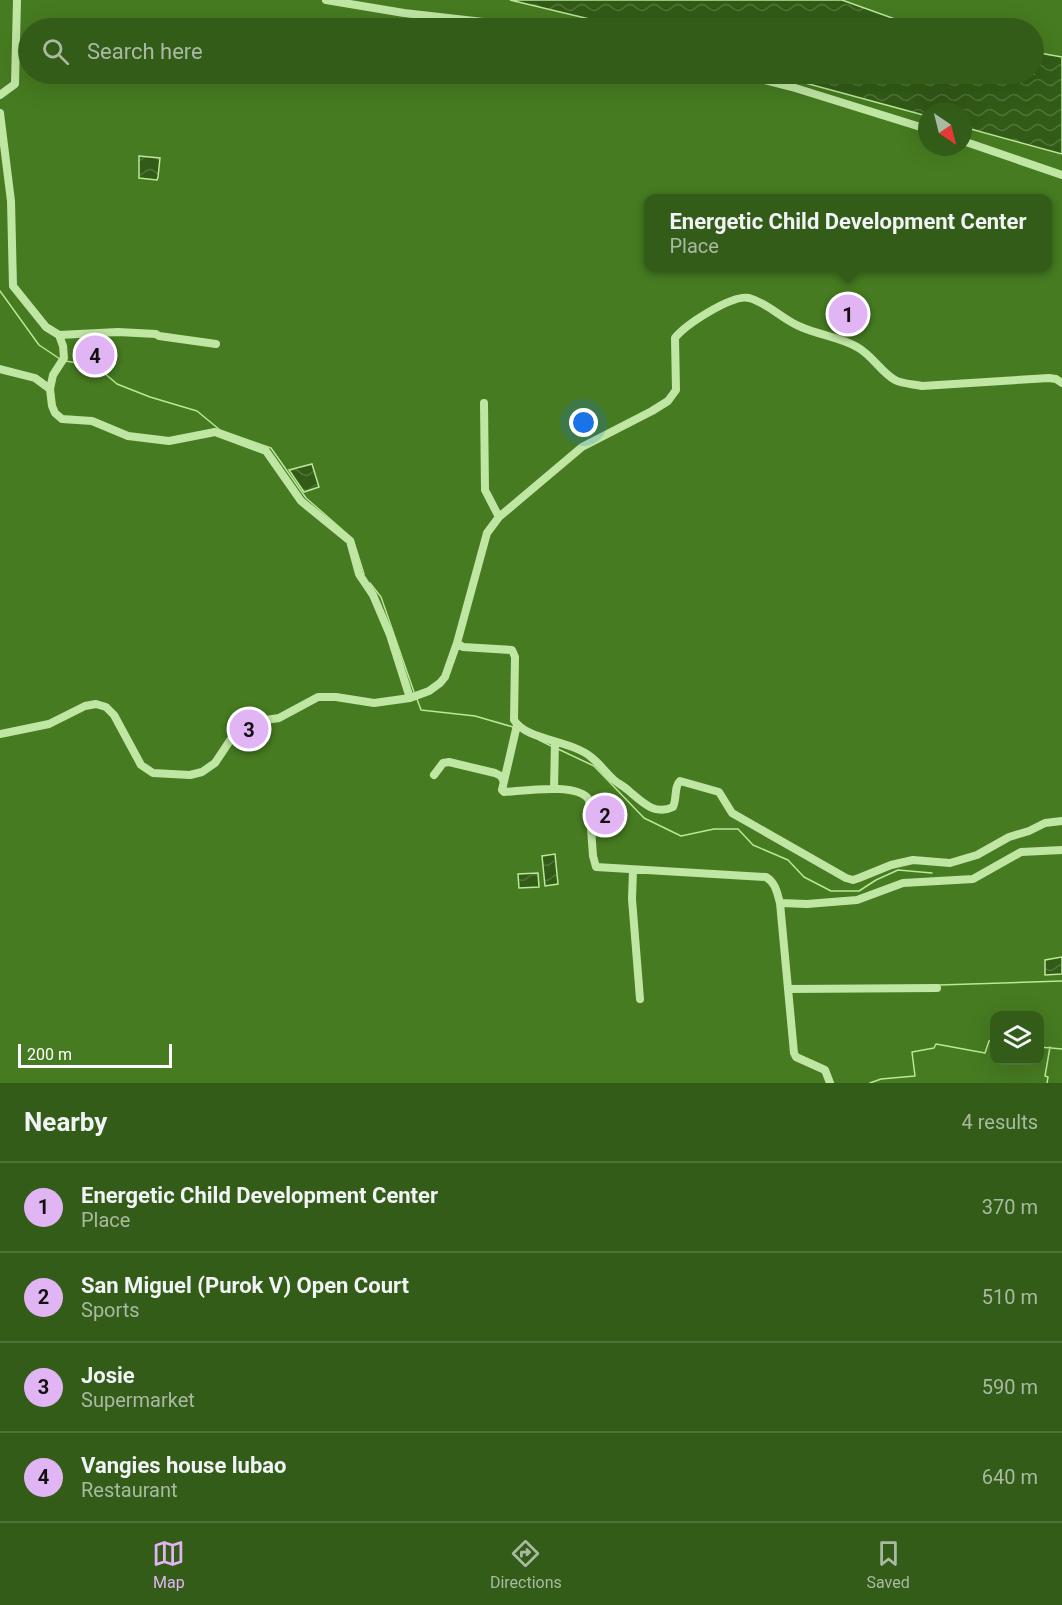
<!DOCTYPE html>
<html lang="en">
<head>
<meta charset="utf-8">
<style>
	:root { --surface:#345c19; --page:#3c6222; --text:#f1f3f6; --muted:#a9baa2; --line:#4e7138; --accent:#e1b4f4 }
	body { margin:0; font-family:Roboto,sans-serif; background:var(--page); color:var(--text) }
	.controls { position:absolute; right:18px; bottom:18px; display:grid; overflow:hidden; border-radius:12px; box-shadow:0 6px 24px #0002 }
	.controls button { width:54px; height:54px; display:grid; place-items:center; padding:0; border:0; border-bottom:2px solid var(--line); background:var(--surface); color:var(--text); font:30px sans-serif }
	.compass { position:absolute; left:918px; top:102px; width:54px; height:54px; border-radius:50%; background:var(--surface); box-shadow:0 6px 24px #0002; rotate:145deg }
	.scale { position:absolute; left:18px; bottom:15px; width:154px; box-sizing:border-box; padding-left:6px; border:3px solid #fff; border-top:0; font-size:16px; line-height:21px; white-space:nowrap; color:#fff; -webkit-text-stroke:4px #467b21; paint-order:stroke }
	.you { position:absolute; left:584px; top:423px; width:21px; height:21px; margin:-15px; border:4px solid #fff; border-radius:50%; background:#1a73e8; box-shadow:0 0 0 9px #1a73e833 }
	.badge { display:grid; place-items:center; width:39px; height:39px; border-radius:50%; background:var(--accent); color:#111; font-size:20px; font-weight:700 }
	.pin { position:absolute; translate:-50% -50%; border:3px solid #fff; box-shadow:0 2px 6px #0006 }
	.popup { position:absolute; left:644px; top:194px; width:408px; height:78px; box-sizing:border-box; display:grid; place-content:center; border-radius:12px; background:var(--surface); filter:drop-shadow(0 2px 4px #0005); font-size:20px; white-space:nowrap; color:var(--muted) }
	.popup b { font-size:22px; color:var(--text) }
	.popup::after { content:''; position:absolute; left:50%; top:100%; margin-left:-12px; border:12px solid transparent; border-top-color:var(--surface) }
	.list { margin:0; padding:0; list-style:none }
	h2 { display:flex; justify-content:space-between; align-items:center; height:78px; margin:0; padding:0 24px; font-size:26px }
	h2 small { font-size:20px; font-weight:400; color:var(--muted) }
	.list li { display:grid; grid-template-columns:39px 1fr auto; gap:18px; align-items:center; box-sizing:border-box; height:90px; padding:0 24px; border-top:2px solid var(--line) }
	.list b { display:block; font-size:22px; white-space:nowrap }
	.list p { margin:0; font-size:20px; white-space:nowrap; color:var(--muted) }
	.list em { font-size:20px; font-style:normal; color:var(--muted) }
	.icon { flex:none; width:33px; height:33px; fill:none; stroke:currentColor; stroke-width:2; stroke-linecap:round; stroke-linejoin:round }
	.map { position:relative; flex:none; width:1062px; height:1083px; overflow:hidden }
	.search { position:absolute; background:var(--surface); box-shadow:0 6px 24px #0002; left:18px; right:18px; top:18px; height:66px; display:flex; align-items:center; gap:15px; box-sizing:border-box; padding:0 21px; border-radius:33px; color:var(--muted); font-size:22px }
	.sheet { height:438px; background:var(--surface) }
	nav { display:flex; justify-content:space-around; align-items:center; box-sizing:border-box; height:84px; border-top:2px solid var(--line); background:var(--surface); font-size:16px; color:var(--muted) }
	nav a { display:grid; justify-items:center; gap:3px }
	nav .on { color:var(--accent) }
	.map>svg:first-child { display:block }
	.pitch { fill:#57932c }
	.water { fill:url(#water-waves); stroke:#bae798; stroke-width:1.5 }
	.lines { fill:none; stroke-linecap:round; stroke-linejoin:round }
	.stream { stroke:#bae798; stroke-width:1.5 }
	.minor { stroke:#c0e6a4; stroke-width:8 }
</style>
</head>
<body>
<div class="map">
<svg width="1062" height="1083" viewBox="0 0 1062 1083">
	<defs>
		<pattern id="water-waves" width="16" height="10" patternUnits="userSpaceOnUse" patternTransform="scale(1.5)"><rect width="16" height="10" fill="#325b17"/><path d="M0 5q4-4 8 0t8 0" fill="none" stroke="#51743a"/></pattern>
	</defs>
	<rect width="100%" height="100%" fill="#467b21"/>
	<path class="pitch" d="M 616,809 L 617,820 L 593,821 L 592,810 Z"/>
	<path class="water" d="M 510,0 L 842,0 L 920,28 L 627,28 Z
		M 1034,52 L 1062,57 L 1062,154 L 963,127 L 963,111 L 927,111 L 927,116 L 772,74 L 1034,74 Z
		M 139,156 L 160,158 L 158,177 L 157,180 L 139,178 Z
		M 312,464 L 319,487 L 304,492 L 289,470 Z
		M 555,854 L 558,884 L 545,886 L 542,856 Z
		M 538,873 L 539,887 L 519,888 L 518,874 Z
		M 1062,957 L 1062,974 L 1045,975 L 1045,960 Z"/>
	<g class="lines">
		<path class="stream" d="M 0,291 L 39,345 L 60,359
			M 65,361 L 96,366 L 117,384 L 150,397 L 197,411 L 220,430 L 271,448 L 306,498 L 353,539 L 364,574
			M 370,583 L 381,597 L 414,692
			M 417,699 L 421,710 L 475,716 L 513,727
			M 539,740 L 551,746
			M 558,749 L 594,766 L 644,818 L 681,836 L 714,829 L 738,829 L 753,845 L 788,860 L 804,877 L 831,891 L 859,891 L 876,880 L 898,870 L 932,873
			M 939,985 L 1062,981
			M 1040,1047 L 1062,1049
			M 870,1083 L 881,1079 L 915,1076 L 912,1052 L 934,1048 L 936,1044 L 985,1053 L 989,1041 L 994,1040
			M 1047,1083 L 1048,1077 L 1045,1076 L 1050,1047"/>
		<path class="minor" d="M 326,0 L 404,13 L 535,28
			M 740,74 L 792,87 L 927,129
			M 0,95 L 15,84 L 17,0
			M 0,113 L 11,201 L 13,286 L 46,327 L 59,335 L 63,346 L 64,358 L 53,375 L 50,389
			M 963,141 L 1062,175
			M 59,335 L 118,332 L 156,334 L 159,336 L 216,344
			M 0,369 L 35,378 L 50,389 L 52,406 L 55,413 L 62,419 L 92,421 L 128,436 L 169,441 L 215,432 L 266,451 L 301,501 L 350,541 L 359,574 L 373,595 L 390,635 L 410,698
			M 484,403 L 485,490 L 499,517
			M 457,643 L 463,647 L 512,650 L 515,657 L 514,720 C 527,741 571,740 591,757 C 600,764 606,773 614,780 C 619,784 625,787 629,791 C 642,802 655,816 673,807 C 677,799 674,786 680,781 L 719,792 L 732,813 L 846,878 L 853,880 L 859,878 L 891,865 L 913,860 L 950,863 L 977,855 L 1009,837 L 1029,831 L 1045,823 L 1062,821
			M 517,725 L 502,790 L 504,792 C 523,791 579,782 589,800 L 593,856 L 596,867 L 766,877 C 776,883 777,893 780,903 L 807,904 L 857,900 L 903,883 L 973,879 L 1021,852 L 1062,850
			M 0,734 L 49,724 L 85,706 L 96,704 L 106,707 L 114,715 L 141,765 L 153,773 L 190,775 L 202,772 L 215,763 L 237,730 L 245,723 L 279,718 L 318,697 L 336,697 L 374,703 L 410,698 L 429,691 L 440,683 L 445,677 L 457,643 L 487,533 L 499,517 L 582,447 L 652,411 L 668,401 L 676,390 L 675,338 C 685,325 732,294 749,298 C 768,303 783,320 801,327 C 819,335 840,337 857,347 C 872,355 881,372 895,380 C 903,384 913,384 922,386 L 1049,378 L 1056,379 L 1062,383
			M 434,775 L 443,763 L 449,762 L 495,773 L 501,776 L 503,780
			M 554,789 L 555,742
			M 633,870 L 632,899 L 640,999
			M 780,903 L 794,1053 L 796,1057 L 825,1070 L 830,1083
			M 788,989 L 937,988"/>
	</g>
</svg>
<div class="controls">
<button><svg class="icon" aria-label="layers" viewBox="0 0 24 24"><path d="M12 4l9 5-9 5-9-5zM3 14l9 5 9-5"/></svg></button>
</div>
<svg class="compass" viewBox="-18 -18 36 36"><path d="M0-13l5 13h-10z" fill="#e53935"/><path d="M0 13l5-13h-10z" fill="#a9baa2"/></svg>
<div class="scale">200 m</div>
<div class="you"></div>
<div class="pin badge" style="left:848px;top:314px">1</div>
<div class="popup"><b>Energetic Child Development Center</b>Place</div>
<div class="pin badge" style="left:605px;top:815px">2</div>
<div class="pin badge" style="left:249px;top:729px">3</div>
<div class="pin badge" style="left:95px;top:355px">4</div>
<div class="search"><svg class="icon" aria-label="search" viewBox="0 0 24 24"><circle cx="10" cy="10" r="6"/><path d="M15 15l6 6"/></svg>Search here</div>
</div>
<section class="sheet">
<h2>Nearby<small>4 results</small></h2>
<ul class="list">
<li><span class="badge">1</span><div><b>Energetic Child Development Center</b><p>Place</p></div><em>370 m</em></li>
<li><span class="badge">2</span><div><b>San Miguel (Purok V) Open Court</b><p>Sports</p></div><em>510 m</em></li>
<li><span class="badge">3</span><div><b>Josie</b><p>Supermarket</p></div><em>590 m</em></li>
<li><span class="badge">4</span><div><b>Vangies house lubao</b><p>Restaurant</p></div><em>640 m</em></li>
</ul>
</section>
<nav>
<a class="on"><svg class="icon" aria-label="map" viewBox="0 0 24 24"><path d="M3 6l6-2 6 2 6-2v14l-6 2-6-2-6 2zM9 4v14M15 6v14"/></svg>Map</a>
<a><svg class="icon" aria-label="directions" viewBox="0 0 24 24"><path d="M12 3l9 9-9 9-9-9zM9 14v-3h6M13 9l2 2-2 2"/></svg>Directions</a>
<a><svg class="icon" aria-label="saved" viewBox="0 0 24 24"><path d="M7 4h10v16l-5-4-5 4z"/></svg>Saved</a>
</nav>
</body>
</html>
